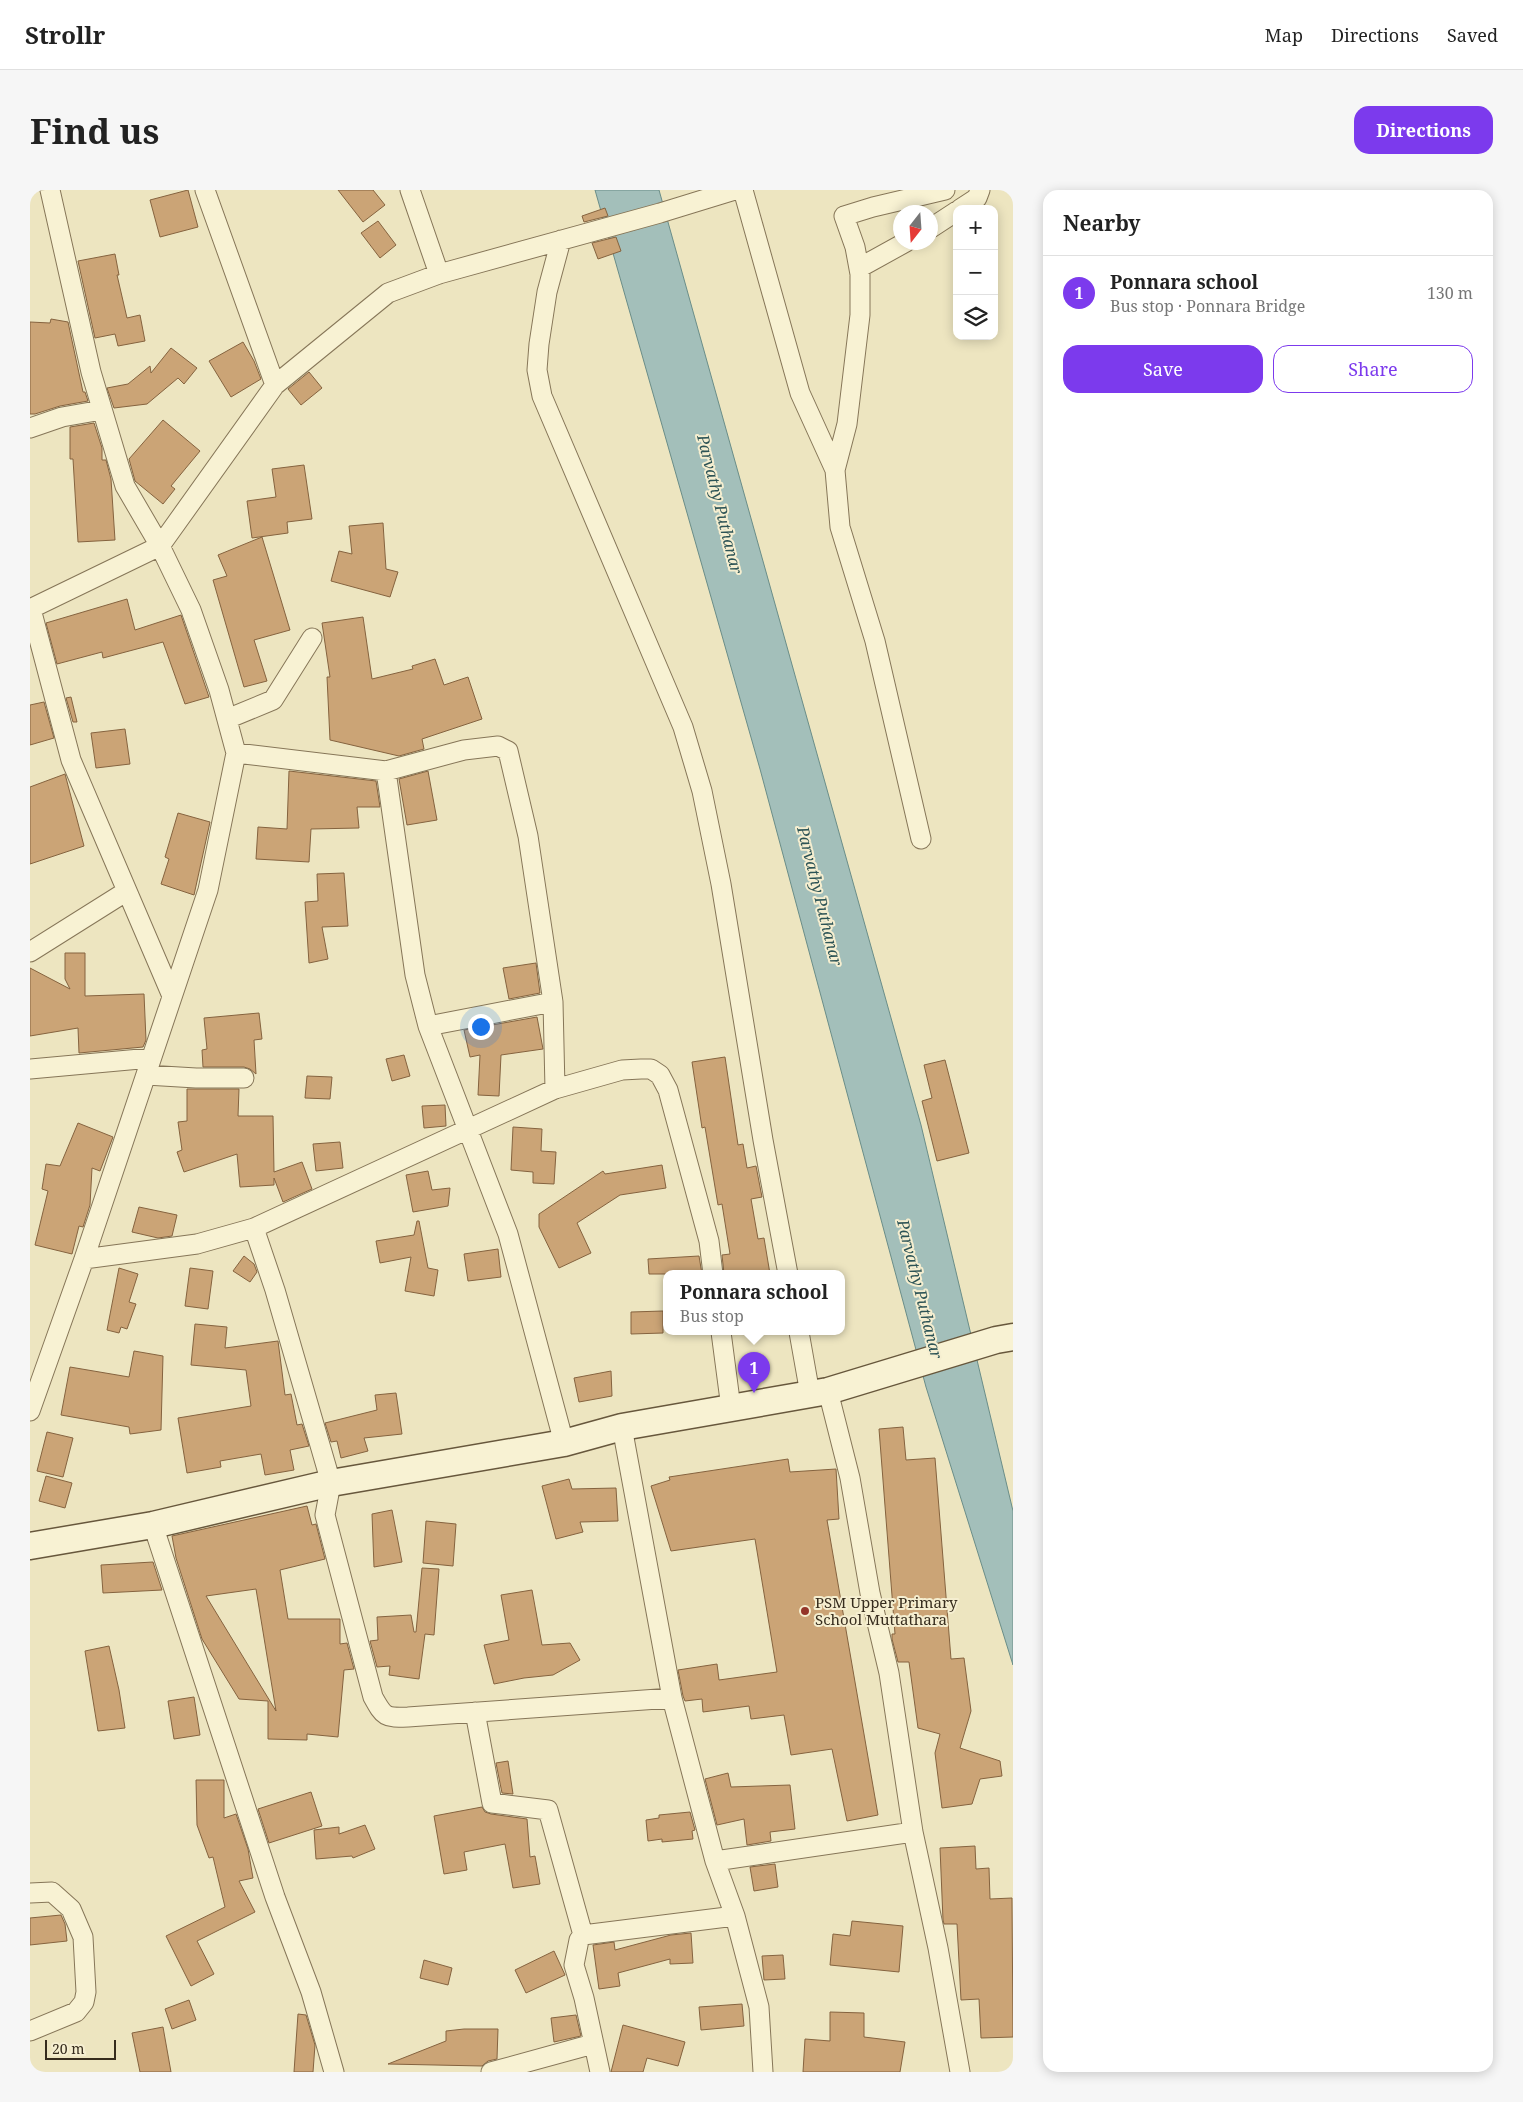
<!DOCTYPE html>
<html lang="en">
<head>
<meta charset="utf-8">
<style>
	:root { --surface:#fff; --page:#f6f6f6; --text:#222; --muted:#767676; --line:#e0e0e0; --accent:#7c3aed }
	body { margin:0; font-family:"Noto Serif",serif; background:var(--page); color:var(--text) }
	.controls { position:absolute; right:15px; top:15px; display:grid; overflow:hidden; border-radius:10px; box-shadow:0 2px 12px #0003 }
	.controls button { width:45px; height:45px; display:grid; place-items:center; padding:0; border:0; border-bottom:1px solid var(--line); background:var(--surface); color:var(--text); font:25px sans-serif }
	.compass { position:absolute; left:863px; top:15px; width:45px; height:45px; border-radius:50%; background:var(--surface); box-shadow:0 2px 12px #0003; rotate:197deg }
	.scale { position:absolute; left:15px; bottom:12px; width:71px; box-sizing:border-box; padding-left:5px; border:2px solid #362c1d; border-top:0; font-size:14px; line-height:18px; white-space:nowrap; color:#362c1d; -webkit-text-stroke:4px #f5eed0; paint-order:stroke }
	.you { position:absolute; left:450px; top:836px; width:18px; height:18px; margin:-12px; border:4px solid #fff; border-radius:50%; background:#1a73e8; box-shadow:0 0 0 8px #1a73e833 }
	.badge { display:grid; place-items:center; width:32px; height:32px; border-radius:50%; background:var(--accent); color:#fff; font-size:16px; font-weight:700 }
	.pin { position:absolute; translate:-50% -41px; filter:drop-shadow(0 1px 2px #0008) }
	.pin::after { content:''; position:absolute; top:26px; width:18px; height:15px; background:inherit; clip-path:polygon(0 0,100% 0,50% 100%) }
	.popup { position:absolute; left:633px; top:1080px; width:182px; height:65px; box-sizing:border-box; display:grid; place-content:center; border-radius:10px; background:var(--surface); filter:drop-shadow(0 1px 4px #0005); font-size:16px; white-space:nowrap; color:var(--muted) }
	.popup b { font-size:19px; color:var(--text) }
	.popup::after { content:''; position:absolute; left:50%; top:100%; margin-left:-10px; border:10px solid transparent; border-top-color:var(--surface) }
	.list { margin:0; padding:0; list-style:none }
	h2 { display:flex; justify-content:space-between; align-items:center; height:65px; margin:0; padding:0 20px; font-size:21px }
	h2 small { font-size:16px; font-weight:400; color:var(--muted) }
	.list li { display:grid; grid-template-columns:32px 1fr auto; gap:15px; align-items:center; box-sizing:border-box; height:75px; padding:0 20px; border-top:1px solid var(--line) }
	.list b { display:block; font-size:19px; white-space:nowrap }
	.list p { margin:0; font-size:16px; white-space:nowrap; color:var(--muted) }
	.list em { font-size:16px; font-style:normal; color:var(--muted) }
	.actions { display:flex; gap:10px; padding:15px 20px }
	.actions a { flex:1; padding:11px 0; border:1px solid var(--accent); border-radius:15px; text-align:center; font-size:18px; color:var(--accent) }
	.actions .main { background:var(--accent); color:#fff }
	.icon { flex:none; width:28px; height:28px; fill:none; stroke:currentColor; stroke-width:2; stroke-linecap:round; stroke-linejoin:round }
	.map { position:relative; flex:none; width:983px; height:1882px; overflow:hidden; border-radius:15px }
	header { display:flex; align-items:center; gap:30px; box-sizing:border-box; height:70px; padding:0 25px; background:var(--surface); border-bottom:1px solid var(--line) }
	header strong { font-size:24px }
	nav { display:flex; gap:28px; margin-inline-start:auto; font-size:18px }
	.intro { display:flex; align-items:center; justify-content:space-between; box-sizing:border-box; height:120px; padding:0 30px }
	h1 { margin:0; font-size:35px }
	.button { padding:12px 22px; border-radius:15px; background:var(--accent); color:#fff; font-size:18px; font-weight:700 }
	main { display:flex; gap:30px; padding:0 30px }
	aside { flex:1; background:var(--surface); border-radius:15px; box-shadow:0 2px 12px #0003 }
	.map>svg:first-child { display:block }
	.water { fill:#a3bfba; stroke:#6a8d88 }
	.building { fill:#cba476; stroke:#85633f; fill-rule:evenodd }
	.lines { fill:none; stroke-linecap:round; stroke-linejoin:round }
	.minor-casing { stroke:#867658; stroke-width:21 }
	.secondary-casing { stroke:#67573c; stroke-width:29 }
	.minor { stroke:#f8f2d3; stroke-width:19 }
	.secondary { stroke:#f8f2d3; stroke-width:26 }
	.poi-dot { fill:#943529; stroke:#f5eed0; stroke-width:2 }
	.labels { text-anchor:middle; dominant-baseline:central; stroke-width:4; stroke-linejoin:round; paint-order:stroke }
	.poi-label { font-size:15px; fill:#362c1d; stroke:#f5eed0; text-anchor:start }
	.water-label { font-size:16px; font-style:italic; fill:#2c5355; stroke:#f5eed0 }
</style>
</head>
<body>
<header>
<strong>Strollr</strong>
<nav><a>Map</a><a>Directions</a><a>Saved</a></nav>
</header>
<div class="intro"><h1>Find us</h1><a class="button">Directions</a></div>
<main>
<div class="map">
<svg width="983" height="1882" viewBox="0 0 983 1882">
	<rect width="100%" height="100%" fill="#ede5c0"/>
	<path class="water" d="M 565,0 L 629,0 L 891,935 L 983,1321 L 983,1475 L 896,1197 L 730,579 Z"/>
	<path class="building" d="M 158,0 L 168,37 L 130,47 L 120,10 Z
		M 308,0 L 343,0 L 355,15 L 333,32 Z
		M 575,18 L 578,26 L 554,32 L 552,26 Z
		M 348,31 L 366,55 L 350,68 L 331,43 Z
		M 586,47 L 591,61 L 568,69 L 562,53 Z
		M 85,64 L 89,85 L 87,85 L 97,128 L 110,125 L 115,151 L 88,156 L 85,144 L 65,148 L 48,71 Z
		M 21,129 L 38,132 L 53,202 L 55,202 L 58,211 L 30,216 L 5,224 L 0,224 L 0,132 L 20,133 Z
		M 213,152 L 224,171 L 231,189 L 201,207 L 179,171 Z
		M 141,158 L 167,178 L 154,194 L 148,188 L 117,214 L 84,218 L 77,198 L 98,194 L 120,176 L 121,183 Z
		M 279,182 L 292,198 L 271,215 L 258,199 Z
		M 133,230 L 170,261 L 141,296 L 145,299 L 133,314 L 105,291 L 99,269 Z
		M 64,233 L 72,258 L 72,270 L 76,270 L 81,289 L 85,350 L 48,352 L 43,269 L 40,269 L 40,237 Z
		M 274,275 L 282,329 L 257,332 L 258,343 L 222,348 L 217,311 L 246,307 L 242,279 Z
		M 353,333 L 356,379 L 368,382 L 360,407 L 301,391 L 309,361 L 322,364 L 319,336 Z
		M 232,347 L 260,440 L 224,450 L 237,491 L 214,497 L 183,390 L 197,386 L 188,365 Z
		M 97,409 L 105,440 L 151,425 L 179,507 L 155,514 L 133,452 L 73,468 L 72,462 L 27,474 L 16,433 Z
		M 333,427 L 342,489 L 383,479 L 382,476 L 405,469 L 414,495 L 438,487 L 452,529 L 392,549 L 394,559 L 369,566 L 300,550 L 297,487 L 300,487 L 292,433 Z
		M 41,507 L 47,532 L 43,532 L 36,508 Z
		M 14,512 L 24,548 L 0,555 L 0,515 Z
		M 95,539 L 100,574 L 66,578 L 61,543 Z
		M 259,581 L 346,591 L 350,617 L 327,617 L 329,638 L 281,639 L 279,672 L 226,669 L 228,637 L 257,639 Z
		M 398,581 L 407,630 L 377,635 L 369,589 Z
		M 35,584 L 54,656 L 0,674 L 0,597 Z
		M 148,623 L 180,632 L 164,705 L 131,694 L 139,669 L 135,667 Z
		M 314,683 L 318,736 L 292,737 L 298,769 L 279,773 L 275,712 L 288,711 L 287,684 Z
		M 35,763 L 55,763 L 55,806 L 114,804 L 116,850 L 113,857 L 49,863 L 48,838 L 0,846 L 0,778 L 40,799 L 35,789 Z
		M 506,773 L 510,803 L 479,809 L 473,778 Z
		M 229,823 L 232,849 L 224,850 L 226,884 L 220,879 L 214,877 L 173,877 L 172,860 L 177,859 L 174,828 Z
		M 507,827 L 513,859 L 471,865 L 469,906 L 448,905 L 450,865 L 440,867 L 434,840 Z
		M 374,865 L 380,886 L 362,891 L 356,869 Z
		M 695,867 L 708,955 L 713,954 L 717,978 L 726,976 L 732,1007 L 721,1009 L 728,1049 L 734,1048 L 740,1084 L 694,1084 L 692,1065 L 700,1064 L 692,1014 L 688,1015 L 675,937 L 672,938 L 662,872 Z
		M 915,870 L 939,963 L 907,971 L 892,911 L 902,908 L 894,875 Z
		M 277,886 L 302,887 L 300,909 L 275,908 Z
		M 157,899 L 209,899 L 208,926 L 243,926 L 244,982 L 272,972 L 282,999 L 253,1012 L 244,988 L 244,995 L 210,997 L 207,964 L 154,982 L 147,962 L 152,960 L 148,932 L 157,931 Z
		M 415,915 L 416,936 L 394,938 L 392,916 Z
		M 48,933 L 83,947 L 70,981 L 62,978 L 60,1015 L 53,1037 L 49,1036 L 42,1064 L 5,1055 L 18,1001 L 12,999 L 16,974 L 30,976 Z
		M 483,937 L 512,939 L 511,961 L 526,962 L 524,994 L 503,993 L 503,982 L 481,980 Z
		M 310,952 L 313,978 L 286,981 L 283,954 Z
		M 632,975 L 636,998 L 590,1005 L 547,1033 L 561,1063 L 529,1078 L 509,1037 L 509,1024 L 573,981 L 575,984 Z
		M 398,981 L 402,1000 L 420,998 L 418,1016 L 383,1022 L 376,985 Z
		M 109,1017 L 147,1025 L 142,1046 L 128,1048 L 102,1042 Z
		M 387,1031 L 389,1031 L 398,1078 L 408,1080 L 404,1106 L 375,1101 L 381,1067 L 350,1073 L 346,1051 L 384,1045 Z
		M 468,1059 L 471,1087 L 438,1091 L 434,1064 Z
		M 214,1066 L 224,1074 L 227,1082 L 220,1092 L 203,1081 Z
		M 669,1066 L 672,1084 L 619,1084 L 618,1069 Z
		M 89,1078 L 108,1084 L 99,1112 L 106,1114 L 97,1139 L 91,1137 L 89,1143 L 77,1140 Z
		M 160,1078 L 183,1081 L 178,1119 L 155,1116 Z
		M 633,1121 L 633,1143 L 601,1144 L 601,1122 Z
		M 165,1134 L 197,1137 L 195,1158 L 248,1151 L 255,1205 L 261,1204 L 267,1235 L 272,1234 L 279,1256 L 260,1260 L 264,1280 L 235,1285 L 231,1264 L 190,1271 L 191,1277 L 157,1283 L 148,1228 L 221,1216 L 216,1180 L 161,1175 Z
		M 104,1161 L 133,1166 L 131,1240 L 100,1244 L 99,1237 L 31,1225 L 40,1177 L 99,1187 Z
		M 581,1181 L 582,1206 L 549,1212 L 544,1188 Z
		M 366,1203 L 372,1244 L 334,1248 L 338,1261 L 311,1268 L 307,1251 L 301,1252 L 295,1233 L 347,1220 L 345,1205 Z
		M 873,1237 L 876,1270 L 905,1268 L 921,1469 L 934,1468 L 941,1521 L 930,1558 L 970,1571 L 972,1586 L 950,1589 L 942,1614 L 912,1618 L 905,1563 L 910,1544 L 888,1538 L 879,1472 L 868,1472 L 862,1449 L 862,1444 L 865,1444 L 849,1239 Z
		M 17,1242 L 43,1248 L 33,1287 L 7,1281 Z
		M 758,1269 L 760,1282 L 806,1279 L 809,1329 L 797,1330 L 848,1625 L 817,1631 L 802,1559 L 761,1565 L 754,1525 L 721,1529 L 719,1516 L 673,1522 L 672,1509 L 655,1511 L 653,1506 L 648,1480 L 687,1474 L 689,1490 L 747,1482 L 725,1349 L 641,1361 L 621,1296 L 640,1290 L 639,1287 Z
		M 16,1286 L 42,1293 L 35,1318 L 9,1311 Z
		M 539,1289 L 542,1299 L 586,1298 L 588,1331 L 550,1332 L 553,1342 L 526,1349 L 512,1296 Z
		M 277,1316 L 282,1335 L 286,1334 L 295,1369 L 250,1380 L 258,1429 L 310,1429 L 310,1454 L 317,1453 L 324,1479 L 314,1480 L 308,1547 L 277,1544 L 277,1550 L 238,1549 L 238,1511 L 209,1509 L 172,1449 L 146,1368 L 142,1346 ZM 226,1399 L 246,1521 L 176,1406 Z
		M 362,1320 L 372,1372 L 344,1377 L 342,1324 Z
		M 396,1331 L 426,1334 L 423,1376 L 393,1373 Z
		M 123,1372 L 132,1400 L 73,1403 L 71,1375 Z
		M 392,1378 L 409,1379 L 404,1445 L 395,1444 L 389,1489 L 359,1485 L 360,1476 L 347,1477 L 340,1451 L 348,1450 L 347,1427 L 381,1425 L 384,1442 L 386,1442 Z
		M 502,1400 L 512,1455 L 540,1453 L 550,1470 L 523,1485 L 494,1488 L 464,1494 L 454,1455 L 479,1450 L 471,1405 Z
		M 79,1456 L 89,1500 L 95,1538 L 68,1541 L 55,1461 Z
		M 164,1507 L 170,1545 L 144,1549 L 138,1511 Z
		M 478,1571 L 483,1604 L 472,1603 L 466,1573 Z
		M 698,1583 L 701,1597 L 760,1595 L 765,1639 L 740,1642 L 741,1651 L 717,1655 L 714,1629 L 687,1635 L 675,1589 Z
		M 166,1590 L 194,1590 L 194,1628 L 206,1624 L 218,1659 L 223,1688 L 209,1691 L 225,1722 L 167,1751 L 184,1784 L 161,1796 L 136,1746 L 195,1717 L 183,1667 L 179,1668 L 167,1635 Z
		M 281,1602 L 292,1636 L 239,1653 L 228,1619 Z
		M 452,1617 L 455,1622 L 461,1624 L 497,1629 L 500,1667 L 505,1666 L 510,1694 L 483,1698 L 475,1654 L 434,1662 L 437,1680 L 414,1684 L 404,1626 Z
		M 660,1622 L 665,1640 L 662,1641 L 663,1649 L 632,1652 L 632,1649 L 618,1651 L 616,1630 L 629,1628 L 629,1625 Z
		M 335,1635 L 345,1659 L 323,1668 L 322,1666 L 286,1669 L 284,1640 L 309,1637 L 309,1644 Z
		M 945,1656 L 946,1679 L 959,1678 L 960,1709 L 982,1708 L 983,1847 L 951,1848 L 949,1809 L 931,1810 L 927,1734 L 914,1734 L 913,1730 L 910,1658 Z
		M 745,1674 L 748,1697 L 724,1701 L 720,1677 Z
		M 31,1725 L 35,1734 L 37,1751 L 0,1755 L 0,1728 Z
		M 822,1731 L 873,1736 L 869,1782 L 800,1775 L 803,1744 L 820,1746 Z
		M 661,1743 L 663,1773 L 640,1774 L 640,1769 L 588,1783 L 590,1796 L 569,1799 L 563,1755 L 584,1752 L 585,1760 L 641,1745 Z
		M 524,1761 L 535,1785 L 496,1803 L 485,1780 Z
		M 753,1765 L 755,1789 L 734,1790 L 732,1766 Z
		M 394,1770 L 422,1778 L 418,1795 L 390,1788 Z
		M 159,1810 L 166,1830 L 142,1839 L 135,1819 Z
		M 712,1814 L 714,1836 L 671,1840 L 669,1817 Z
		M 800,1822 L 834,1823 L 834,1847 L 875,1852 L 870,1882 L 773,1882 L 775,1849 L 800,1851 Z
		M 268,1824 L 276,1825 L 285,1855 L 283,1882 L 264,1882 Z
		M 546,1825 L 551,1846 L 524,1852 L 521,1828 Z
		M 593,1835 L 655,1852 L 648,1876 L 617,1868 L 613,1882 L 581,1882 Z
		M 133,1837 L 141,1882 L 110,1882 L 102,1843 Z
		M 434,1839 L 468,1839 L 467,1869 L 458,1871 L 452,1876 L 358,1874 L 416,1851 L 416,1841 Z"/>
	<g class="lines">
		<defs>
			<path id="minor" d="M 175,0 L 245,195
				M 380,0 L 409,84
				M 713,0 L 770,203 L 805,280
				M 930,19 L 947,8 L 950,0
				M 901,38 L 927,21
				M 531,50 L 517,102 L 509,154 L 507,180 L 512,206 L 653,537 L 672,601 L 691,694 L 733,950 L 758,1084
				M 829,78 L 876,52
				M 0,238 L 32,227 L 72,220
				M 0,419 L 130,356 L 245,195 L 358,103 L 409,84 L 630,23 L 705,0
				M 1,419 L 41,570 L 142,806
				M 197,529 L 243,510 L 282,448
				M 206,563 L 356,581 L 434,560 L 468,556 L 478,561 L 498,646 L 523,812 L 525,899
				M 356,581 L 385,785 L 398,836 L 478,1044 L 534,1253
				M 891,649 L 845,451 L 810,337 L 805,280 L 817,234 L 830,125 L 830,84 L 825,57 L 814,26 L 843,17 L 915,0
				M 0,762 L 97,701
				M 398,836 L 523,812
				M 0,879 L 121,868
				M 116,885 L 166,888 L 214,888
				M 224,1038 L 245,1100 L 301,1293 L 295,1325 L 343,1507 C 354,1527 355,1528 378,1527 L 642,1508
				M 54,1069 L 167,1054 L 224,1038 L 525,899 L 592,880 L 611,879 L 621,879 L 630,885 L 638,900 L 679,1051 L 683,1084
				M 691,1142 L 701,1218
				M 769,1142 L 780,1204
				M 798,1201 L 820,1288 L 840,1403 L 859,1483 L 883,1642 L 908,1758 L 930,1882
				M 0,1221 L 54,1069 L 178,700 L 206,563 L 189,500 L 161,420 L 130,356 L 95,296 L 61,182 L 20,0
				M 592,1237 L 642,1508 L 685,1671 L 705,1726 L 729,1817 L 733,1882
				M 123,1335 L 245,1707 L 281,1802 L 304,1882
				M 445,1522 L 462,1613 L 518,1620 L 553,1745
				M 685,1671 L 883,1642
				M 0,1703 L 22,1702 L 41,1719 L 53,1747 L 56,1802 L 54,1812 L 46,1822 L 0,1841
				M 461,1882 L 563,1854
				M 570,1882 L 554,1808 L 544,1775 L 549,1750 L 553,1745 L 705,1726"/>
			<path id="secondary" d="M 0,1356 L 123,1335 L 301,1293 L 534,1253 L 592,1237 L 798,1201 L 966,1150 L 983,1147"/>
		</defs>
		<use href="#minor" class="minor-casing"/>
		<use href="#secondary" class="secondary-casing"/>
		<use href="#minor" class="minor"/>
		<use href="#secondary" class="secondary"/>
	</g>
	<circle class="poi-dot" cx="775" cy="1421" r="5"/>
	<g class="labels">
		<g class="poi-label">
			<text x="785" y="1412">PSM Upper Primary<tspan x="785" dy="17">School Muttathara</tspan></text>
		</g>
		<g class="water-label">
			<text transform="translate(690 314) rotate(76)">Parvathy Puthanar</text>
			<text transform="translate(790 706) rotate(76)">Parvathy Puthanar</text>
			<text transform="translate(890 1099) rotate(76)">Parvathy Puthanar</text>
		</g>
	</g>
</svg>
<div class="controls">
<button>+</button>
<button>−</button>
<button><svg class="icon" aria-label="layers" viewBox="0 0 24 24"><path d="M12 4l9 5-9 5-9-5zM3 14l9 5 9-5"/></svg></button>
</div>
<svg class="compass" viewBox="-18 -18 36 36"><path d="M0-13l5 13h-10z" fill="#e53935"/><path d="M0 13l5-13h-10z" fill="#767676"/></svg>
<div class="scale">20 m</div>
<div class="you"></div>
<div class="pin badge" style="left:724px;top:1203px">1</div>
<div class="popup"><b>Ponnara school</b>Bus stop</div>
</div>
<aside>
<h2>Nearby<small></small></h2>
<ul class="list">
<li><span class="badge">1</span><div><b>Ponnara school</b><p>Bus stop · Ponnara Bridge</p></div><em>130 m</em></li>
</ul>
<div class="actions"><a class="main">Save</a><a>Share</a></div>
</aside>
</main>
</body>
</html>
